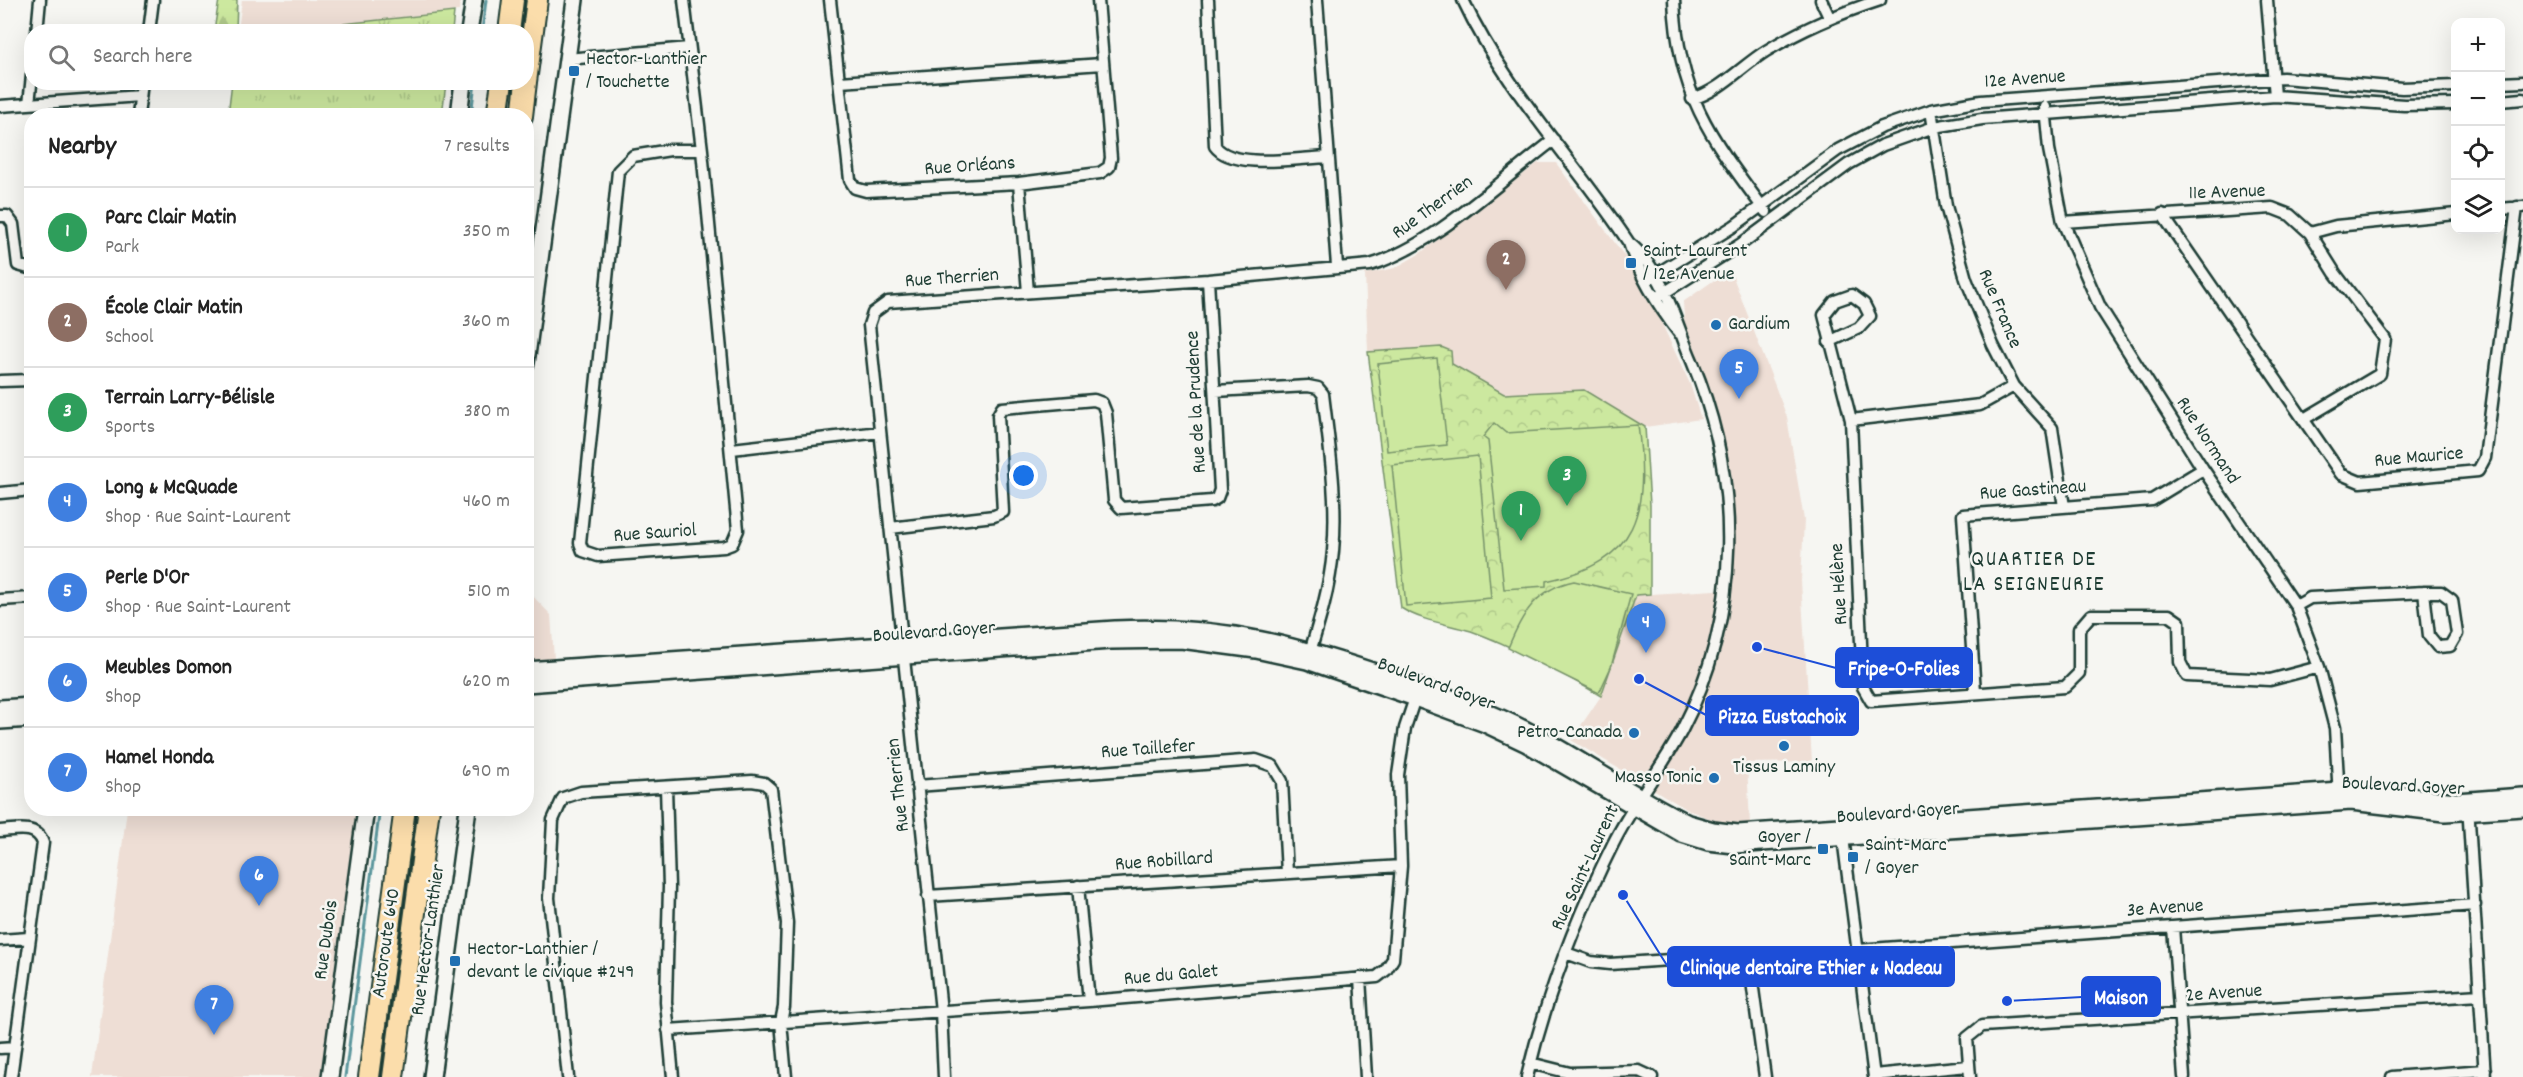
<!DOCTYPE html>
<html lang="en">
<head>
<meta charset="utf-8">
<style>
	:root { --surface:#fff; --page:#f2f2f2; --text:#222; --muted:#767676; --line:#e0e0e0; --accent:#7c3aed }
	body { margin:0; font-family:Dekko,sans-serif; background:var(--page); color:var(--text) }
	.controls { position:absolute; right:18px; top:18px; display:grid; overflow:hidden; border-radius:12px; box-shadow:0 6px 24px #0002 }
	.controls button { width:54px; height:54px; display:grid; place-items:center; padding:0; border:0; border-bottom:2px solid var(--line); background:var(--surface); color:var(--text); font:30px sans-serif }
	.you { position:absolute; left:1024px; top:476px; width:21px; height:21px; margin:-15px; border:4px solid #fff; border-radius:50%; background:#1a73e8; box-shadow:0 0 0 9px #1a73e833 }
	.badge { display:grid; place-items:center; width:39px; height:39px; border-radius:50%; background:var(--accent); color:#fff; font-size:20px; font-weight:700 }
	.pin { position:absolute; translate:-50% -50px; filter:drop-shadow(0 2px 3px #0008) }
	.pin::after { content:''; position:absolute; top:32px; width:21px; height:18px; background:inherit; clip-path:polygon(0 0,100% 0,50% 100%) }
	.list { margin:0; padding:0; list-style:none }
	h2 { display:flex; justify-content:space-between; align-items:center; height:78px; margin:0; padding:0 24px; font-size:26px }
	h2 small { font-size:20px; font-weight:400; color:var(--muted) }
	.list li { display:grid; grid-template-columns:39px 1fr auto; gap:18px; align-items:center; box-sizing:border-box; height:90px; padding:0 24px; border-top:2px solid var(--line) }
	.list b { display:block; font-size:22px; white-space:nowrap }
	.list p { margin:0; font-size:20px; white-space:nowrap; color:var(--muted) }
	.list em { font-size:20px; font-style:normal; color:var(--muted) }
	.icon { flex:none; width:33px; height:33px; fill:none; stroke:currentColor; stroke-width:2; stroke-linecap:round; stroke-linejoin:round }
	.map { position:relative; flex:none; width:2523px; height:1077px; overflow:hidden }
	.search { position:absolute; background:var(--surface); box-shadow:0 6px 24px #0002; left:24px; top:24px; width:510px; height:66px; display:flex; align-items:center; gap:15px; box-sizing:border-box; padding:0 21px; border-radius:24px; color:var(--muted); font-size:22px }
	.panel { position:absolute; background:var(--surface); box-shadow:0 6px 24px #0002; left:24px; top:108px; width:510px; height:708px; border-radius:24px }
	.map>svg:first-child { display:block }
	.built { fill:#eeded5 }
	.grass { fill:url(#grass-tufts); stroke:#76926a; stroke-width:1.5 }
	.forest { fill:url(#forest-firs); stroke:#76926a; stroke-width:1.5 }
	.park { fill:url(#park-crowns); stroke:#76926a; stroke-width:1.5 }
	.pitch { fill:#cce89f; stroke:#76926a; stroke-width:1.5 }
	.lines { fill:none; stroke-linecap:round; stroke-linejoin:round }
	.stream { stroke:#5c979d; stroke-width:3 }
	.street-casing { stroke:#1f3d34; stroke-width:15 }
	.secondary-casing { stroke:#1f3d34; stroke-width:20 }
	.highway-casing { stroke:#1f3d34; stroke-width:24 }
	.street { stroke:#f6f6f2; stroke-width:10 }
	.secondary { stroke:#f6f6f2; stroke-width:15 }
	.highway { stroke:#fbddab; stroke-width:20 }
	.poi-dot { fill:#1f6fb2; stroke:#f6f6f2; stroke-width:2 }
	.labels { text-anchor:middle; dominant-baseline:central; stroke-width:5; stroke-linejoin:round; paint-order:stroke }
	.poi-label { font-size:20px; fill:#1f3d34; stroke:#f6f6f2; text-anchor:start }
	.street-label { font-size:20px; fill:#1f3d34; stroke:#f6f6f2 }
	.quarter-label { font-size:22px; letter-spacing:1.5px; fill:#1f3d34; stroke:#f6f6f2 }
	.leader { fill:none; stroke:#1d4ed8; stroke-width:2 }
	.callout-dot { fill:#1d4ed8; stroke:#f6f6f2; stroke-width:2 }
	.callout { fill:#1d4ed8; stroke:#1d4ed8; stroke-width:2 }
	.callout-label { font-size:21px; text-anchor:middle; font-weight:bold; fill:#fff }
</style>
</head>
<body>
<div class="map">
<svg width="2523" height="1077" viewBox="0 0 2523 1077">
	<defs>
		<pattern id="grass-tufts" width="24" height="20" patternUnits="userSpaceOnUse" patternTransform="scale(1.5)"><rect width="24" height="20" fill="#cce89f"/><path d="M3 7l-1-3M5 7V3M7 7l1-3M15 17l-1-3M17 17v-4M19 17l1-3" fill="none" stroke="#afc88a"/></pattern>
		<pattern id="forest-firs" width="22" height="20" patternUnits="userSpaceOnUse" patternTransform="scale(1.5)"><rect width="22" height="20" fill="#cce89f"/><path d="M5 1l3.5 6h-7zM16 11l3.5 6h-7z" fill="#afc88a"/></pattern>
		<pattern id="park-crowns" width="20" height="18" patternUnits="userSpaceOnUse" patternTransform="scale(1.5)"><rect width="20" height="18" fill="#cce89f"/><path d="M2 6a3 3 0 1 1 6 0M12 15a3 3 0 1 1 6 0" fill="none" stroke="#afc88a"/></pattern>
	</defs>
	<rect width="100%" height="100%" fill="#f6f6f2"/>
	<filter id="ink" filterUnits="userSpaceOnUse"><feTurbulence type="fractalNoise" baseFrequency=".0167" numOctaves="2"/><feDisplacementMap in="SourceGraphic" scale="12" xChannelSelector="R" yChannelSelector="G"/><feConvolveMatrix kernelMatrix="1 2 1 2 8 2 1 2 1" color-interpolation-filters="sRGB"/></filter>
	<g filter="url(#ink)">
		<path class="built" d="M 242,0 L 460,0 L 459,11 L 276,31 L 238,31 Z
			M 1538,163 L 1556,163 L 1640,277 L 1690,384 L 1701,419 L 1645,427 L 1584,390 L 1505,394 L 1452,364 L 1441,347 L 1368,352 L 1365,274 L 1395,268 L 1419,254 Z
			M 1730,269 L 1787,417 L 1804,520 L 1801,581 L 1812,762 L 1747,763 L 1750,824 L 1719,822 L 1688,810 L 1571,740 L 1601,696 L 1636,595 L 1730,589 L 1735,532 L 1729,474 L 1719,425 L 1685,331 L 1683,302 Z
			M 527,590 L 551,615 L 554,659 L 527,662 Z
			M 127,809 L 356,809 L 320,1077 L 92,1077 Z"/>
		<path class="grass" d="M 454,12 L 452,31 L 276,31 Z
			M 232,82 L 446,82 L 446,83 L 442,115 L 228,115 Z"/>
		<path class="forest" d="M 219,0 L 237,0 L 236,31 L 214,31 Z"/>
		<path class="park" d="M 1441,347 L 1451,351 L 1452,364 L 1504,394 L 1584,390 L 1645,427 L 1650,505 L 1650,594 L 1636,595 L 1601,696 C 1559,672 1516,647 1471,631 C 1448,624 1421,621 1401,608 L 1368,352 Z"/>
		<path class="pitch" d="M 1437,358 L 1447,445 L 1387,451 L 1378,364 Z
			M 1494,423 L 1506,433 L 1638,425 C 1649,511 1640,562 1546,581 L 1546,586 L 1504,589 L 1488,441 L 1483,437 Z
			M 1478,456 L 1491,598 L 1406,606 L 1392,465 Z
			M 1574,581 L 1631,594 L 1611,667 L 1599,693 L 1508,648 C 1522,614 1536,589 1574,581 Z"/>
		<g class="lines">
			<path class="stream" d="M 482,32 L 486,0
				M 471,116 L 475,82
				M 345,1077 L 380,808"/>
			<defs>
				<path id="street" d="M 684,0 L 702,150 L 738,530 L 732,544 L 724,547 L 598,556 L 583,551 L 580,543 L 618,171 L 633,156 L 670,150 L 702,150
					M 830,0 L 850,180 L 855,188 L 866,191 L 1019,183 L 1100,173 L 1109,167 L 1111,158 L 1098,0
					M 1208,0 L 1215,146 C 1232,170 1299,158 1328,157
					M 1317,0 L 1337,266
					M 1463,0 C 1505,90 1575,161 1629,243 C 1639,274 1659,307 1679,333
					M 1674,0 C 1678,96 1711,138 1766,212
					M 1821,0 L 1829,17
					M 2267,0 L 2275,96
					M 37,32 L 40,0
					M 149,32 L 153,0
					M 567,59 L 689,48
					M 840,82 L 1102,64
					M 2500,83 L 2523,82
					M 1692,99 C 1720,91 1742,66 1766,51 C 1802,29 1840,13 1880,0
					M 2500,101 L 2523,99
					M 29,104 L 32,75
					M 0,106 L 140,96
					M 2045,107 L 2049,149 L 2063,222 L 2100,307 L 2203,469 L 2296,606 L 2319,667 L 2335,728 L 2339,797
					M 1931,110 L 1946,206 L 1966,279 L 1993,345 L 2014,386 L 2052,428 L 2064,507
					M 138,116 L 142,82
					M 1019,183 L 1028,292
					M 2500,209 L 2523,207
					M 2162,214 L 2341,474 L 2360,482 L 2478,471 L 2485,458 L 2517,207
					M 0,216 L 7,216 L 13,224 L 18,265 L 32,269
					M 2063,222 L 2272,208 L 2290,215 L 2310,233 L 2336,226 L 2456,214
					M 1647,280 L 1734,226 L 1838,150 L 1882,127 L 1931,110 L 1981,101 L 2283,78 L 2402,88 L 2456,86
					M 1656,298 L 1741,244 L 1849,164 L 1883,145 L 1934,127 L 1982,119 L 2275,96 L 2404,105 L 2456,104
					M 1829,342 L 1859,328 L 1870,316 L 1864,304 L 1852,295 L 1835,301 L 1824,315 L 1851,420 L 1863,687 L 1871,701 L 2065,687 L 2079,673 L 2079,629 L 2091,615 L 2169,615 L 2179,622 L 2180,662 L 2187,676 L 2270,680 L 2319,667
					M 0,381 L 32,380
					M 1215,391 L 1308,386 L 1318,388 L 1323,394 C 1329,445 1338,499 1333,551 C 1330,587 1319,623 1308,658
					M 2304,419 L 2380,374 L 2385,339 L 2335,273 L 2310,233
					M 1851,420 L 1980,405 L 2014,386
					M 732,449 L 880,432
					M 0,493 L 32,490
					M 890,528 L 994,516 L 1003,512 L 998,415 L 1002,408 L 1094,400 L 1102,403 L 1106,413 L 1114,500 L 1121,508 L 1212,501 L 1217,498 L 1220,490 L 1208,280
					M 0,600 L 32,598
					M 2296,606 L 2310,598 L 2424,592 L 2441,592 L 2452,600 L 2457,634 L 2450,646 L 2438,647 L 2429,636 L 2424,592
					M 1975,692 L 1963,515 L 2152,500 L 2203,469
					M 917,786 L 1256,760 L 1273,766 L 1282,781 L 1287,873
					M 666,787 L 669,887 L 666,1002 L 673,1077
					M 2468,805 L 2485,1077
					M 1842,830 L 1874,1077
					M 0,831 C 16,830 37,824 43,843 L 11,1077
					M 1078,886 L 1089,1001
					M 928,896 L 1401,866
					M 2173,927 L 2184,1077
					M 0,940 L 29,938
					M 1857,950 L 2475,905
					M 1566,953 L 1591,962 L 1610,964 L 1730,956 C 1742,956 1748,962 1751,974 L 1765,1077
					M 1360,978 L 1366,1077
					M 668,1030 L 1089,1001 L 1377,977 L 1386,970 L 1393,959 L 1401,866 L 1398,775 L 1405,728 L 1417,692
					M 0,1048 L 15,1047
					M 1530,1063 L 1570,1073 L 1639,1071 L 1652,1077
					M 1874,1075 L 1968,1066
					M 568,1077 L 549,898 L 553,820 L 563,798 L 581,792 L 752,781 L 764,783 L 771,789 L 787,923 L 784,1007 L 781,1022 L 786,1077
					M 944,1077 L 941,1011 L 869,325 L 873,313 L 888,302 L 1208,280 L 1370,265 C 1435,246 1499,181 1554,140
					M 1527,1077 C 1546,997 1576,918 1613,844 C 1632,805 1660,771 1681,732 C 1742,615 1742,481 1692,361 C 1674,320 1665,272 1629,243
					M 1970,1077 L 1967,1038 L 1982,1026 L 2480,995
					M 2392,1077 L 2485,1070"/>
				<path id="secondary" d="M 469,32 L 474,0
					M 459,116 L 463,82
					M 526,363 L 575,0
					M 526,670 L 1115,629 C 1224,624 1298,645 1399,680 C 1445,695 1491,711 1534,734 C 1586,762 1635,797 1688,823 L 1713,830 L 1738,833 L 2355,790 L 2456,801 L 2523,796
					M 526,684 L 1111,641 L 1181,640 L 1256,650 L 1307,661 L 1415,698 L 1485,724 L 1527,744 L 1682,834 L 1708,842 L 1734,845 L 2351,802 L 2445,813 L 2523,808
					M 0,708 L 32,706
					M 0,721 L 32,719
					M 330,1077 L 366,808
					M 432,1077 L 468,808"/>
				<path id="highway" d="M 509,32 L 513,0
					M 526,82 L 537,0
					M 497,116 L 502,82
					M 522,116 L 526,82
					M 369,1077 L 405,808
					M 393,1077 L 429,808"/>
			</defs>
			<use href="#street" class="street-casing"/>
			<use href="#secondary" class="secondary-casing"/>
			<use href="#highway" class="highway-casing"/>
			<use href="#street" class="street"/>
			<use href="#secondary" class="secondary"/>
			<use href="#highway" class="highway"/>
		</g>
	</g>
	<g class="poi-dot">
		<rect x="568" y="65" width="12" height="12" rx="3"/>
		<rect x="1625" y="257" width="12" height="12" rx="3"/>
		<circle cx="1716" cy="325" r="6"/>
		<circle cx="1634" cy="733" r="6"/>
		<circle cx="1784" cy="746" r="6"/>
		<circle cx="1714" cy="778" r="6"/>
		<rect x="1817" y="843" width="12" height="12" rx="3"/>
		<rect x="1847" y="851" width="12" height="12" rx="3"/>
		<rect x="449" y="955" width="12" height="12" rx="3"/>
	</g>
	<g class="labels">
		<g class="poi-label">
			<text x="586" y="60">Hector-Lanthier<tspan x="586" dy="23">/ Touchette</tspan></text>
			<text x="1643" y="252">Saint-Laurent<tspan x="1643" dy="23">/ 12e Avenue</tspan></text>
			<text x="1728" y="325">Gardium</text>
			<text x="1622" y="733" text-anchor="end">Petro-Canada</text>
			<text x="1784" y="768" text-anchor="middle">Tissus Laminy</text>
			<text x="1702" y="778" text-anchor="end">Masso Tonic</text>
			<text x="1811" y="838" text-anchor="end">Goyer /<tspan x="1811" dy="23">Saint-Marc</tspan></text>
			<text x="1865" y="846">Saint-Marc<tspan x="1865" dy="23">/ Goyer</tspan></text>
			<text x="467" y="950">Hector-Lanthier /<tspan x="467" dy="23">devant le civique #249</tspan></text>
		</g>
		<g class="street-label">
			<text transform="translate(2025 80) rotate(-4)">12e Avenue</text>
			<text transform="translate(970 167) rotate(-4)">Rue Orléans</text>
			<text transform="translate(2227 193) rotate(-2)">11e Avenue</text>
			<text transform="translate(1433 208) rotate(-36)">Rue Therrien</text>
			<text transform="translate(952 279) rotate(-4)">Rue Therrien</text>
			<text transform="translate(1999 309) rotate(67)">Rue France</text>
			<text transform="translate(1197 402) rotate(-93)">Rue de la Prudence</text>
			<text transform="translate(2207 441) rotate(57)">Rue Normand</text>
			<text transform="translate(2419 458) rotate(-5)">Rue Maurice</text>
			<text transform="translate(2033 491) rotate(-4)">Rue Gastineau</text>
			<text transform="translate(655 534) rotate(-4)">Rue Sauriol</text>
			<text transform="translate(1840 584) rotate(-93)">Rue Hélène</text>
			<text transform="translate(934 633) rotate(-4)">Boulevard Goyer</text>
			<text transform="translate(1436 685) rotate(20)">Boulevard Goyer</text>
			<text transform="translate(1148 750) rotate(-4)">Rue Taillefer</text>
			<text transform="translate(899 785) rotate(-96)">Rue Therrien</text>
			<text transform="translate(2403 787) rotate(3)">Boulevard Goyer</text>
			<text transform="translate(1898 814) rotate(-4)">Boulevard Goyer</text>
			<text transform="translate(1164 862) rotate(-4)">Rue Robillard</text>
			<text transform="translate(1586 868) rotate(-65)">Rue Saint-Laurent</text>
			<text transform="translate(2165 909) rotate(-4)">3e Avenue</text>
			<text transform="translate(327 940) rotate(-82)">Rue Dubois</text>
			<text transform="translate(429 940) rotate(-82)">Rue Hector-Lanthier</text>
			<text transform="translate(387 943) rotate(-82)">Autoroute 640</text>
			<text transform="translate(1171 976) rotate(-5)">Rue du Galet</text>
			<text transform="translate(2224 994) rotate(-4)">2e Avenue</text>
		</g>
		<g class="quarter-label">
			<text x="2034" y="560">QUARTIER DE<tspan x="2034" dy="25">LA SEIGNEURIE</tspan></text>
		</g>
	</g>
	<path class="leader" d="M1757 647L1836 668M1639 679L1706 715M1623 895L1668 967M2007 1001L2082 997"/>
	<g class="callout-dot">
		<circle cx="1757" cy="647" r="6"/>
		<circle cx="1639" cy="679" r="6"/>
		<circle cx="1623" cy="895" r="6"/>
		<circle cx="2007" cy="1001" r="6"/>
	</g>
	<g class="callout">
		<rect x="1836" y="648" width="136" height="39" rx="6"/>
		<rect x="1706" y="696" width="152" height="39" rx="6"/>
		<rect x="1668" y="947" width="286" height="39" rx="6"/>
		<rect x="2082" y="977" width="78" height="39" rx="6"/>
	</g>
	<g class="callout-label">
		<text x="1904" y="675">Fripe-O-Folies</text>
		<text x="1782" y="723">Pizza Eustachoix</text>
		<text x="1811" y="974">Clinique dentaire Ethier &amp; Nadeau</text>
		<text x="2121" y="1004">Maison</text>
	</g>
</svg>
<div class="controls">
<button>+</button>
<button>−</button>
<button><svg class="icon" aria-label="locate" viewBox="0 0 24 24"><circle cx="12" cy="12" r="6"/><path d="M12 2v4M12 18v4M2 12h4M18 12h4"/></svg></button>
<button><svg class="icon" aria-label="layers" viewBox="0 0 24 24"><path d="M12 4l9 5-9 5-9-5zM3 14l9 5 9-5"/></svg></button>
</div>
<div class="you"></div>
<div class="pin badge" style="left:1521px;top:541px;background:#2e9e5b">1</div>
<div class="pin badge" style="left:1506px;top:290px;background:#8d6e63">2</div>
<div class="pin badge" style="left:1567px;top:506px;background:#2e9e5b">3</div>
<div class="pin badge" style="left:1646px;top:653px;background:#3f7fe0">4</div>
<div class="pin badge" style="left:1739px;top:399px;background:#3f7fe0">5</div>
<div class="pin badge" style="left:259px;top:906px;background:#3f7fe0">6</div>
<div class="pin badge" style="left:214px;top:1035px;background:#3f7fe0">7</div>
<div class="search"><svg class="icon" aria-label="search" viewBox="0 0 24 24"><circle cx="10" cy="10" r="6"/><path d="M15 15l6 6"/></svg>Search here</div>
<section class="panel">
<h2>Nearby<small>7 results</small></h2>
<ul class="list">
<li><span class="badge" style="background:#2e9e5b">1</span><div><b>Parc Clair Matin</b><p>Park</p></div><em>350 m</em></li>
<li><span class="badge" style="background:#8d6e63">2</span><div><b>École Clair Matin</b><p>School</p></div><em>360 m</em></li>
<li><span class="badge" style="background:#2e9e5b">3</span><div><b>Terrain Larry-Bélisle</b><p>Sports</p></div><em>380 m</em></li>
<li><span class="badge" style="background:#3f7fe0">4</span><div><b>Long &amp; McQuade</b><p>Shop · Rue Saint-Laurent</p></div><em>460 m</em></li>
<li><span class="badge" style="background:#3f7fe0">5</span><div><b>Perle D'Or</b><p>Shop · Rue Saint-Laurent</p></div><em>510 m</em></li>
<li><span class="badge" style="background:#3f7fe0">6</span><div><b>Meubles Domon</b><p>Shop</p></div><em>620 m</em></li>
<li><span class="badge" style="background:#3f7fe0">7</span><div><b>Hamel Honda</b><p>Shop</p></div><em>690 m</em></li>
</ul>
</section>
</div>
</body>
</html>
